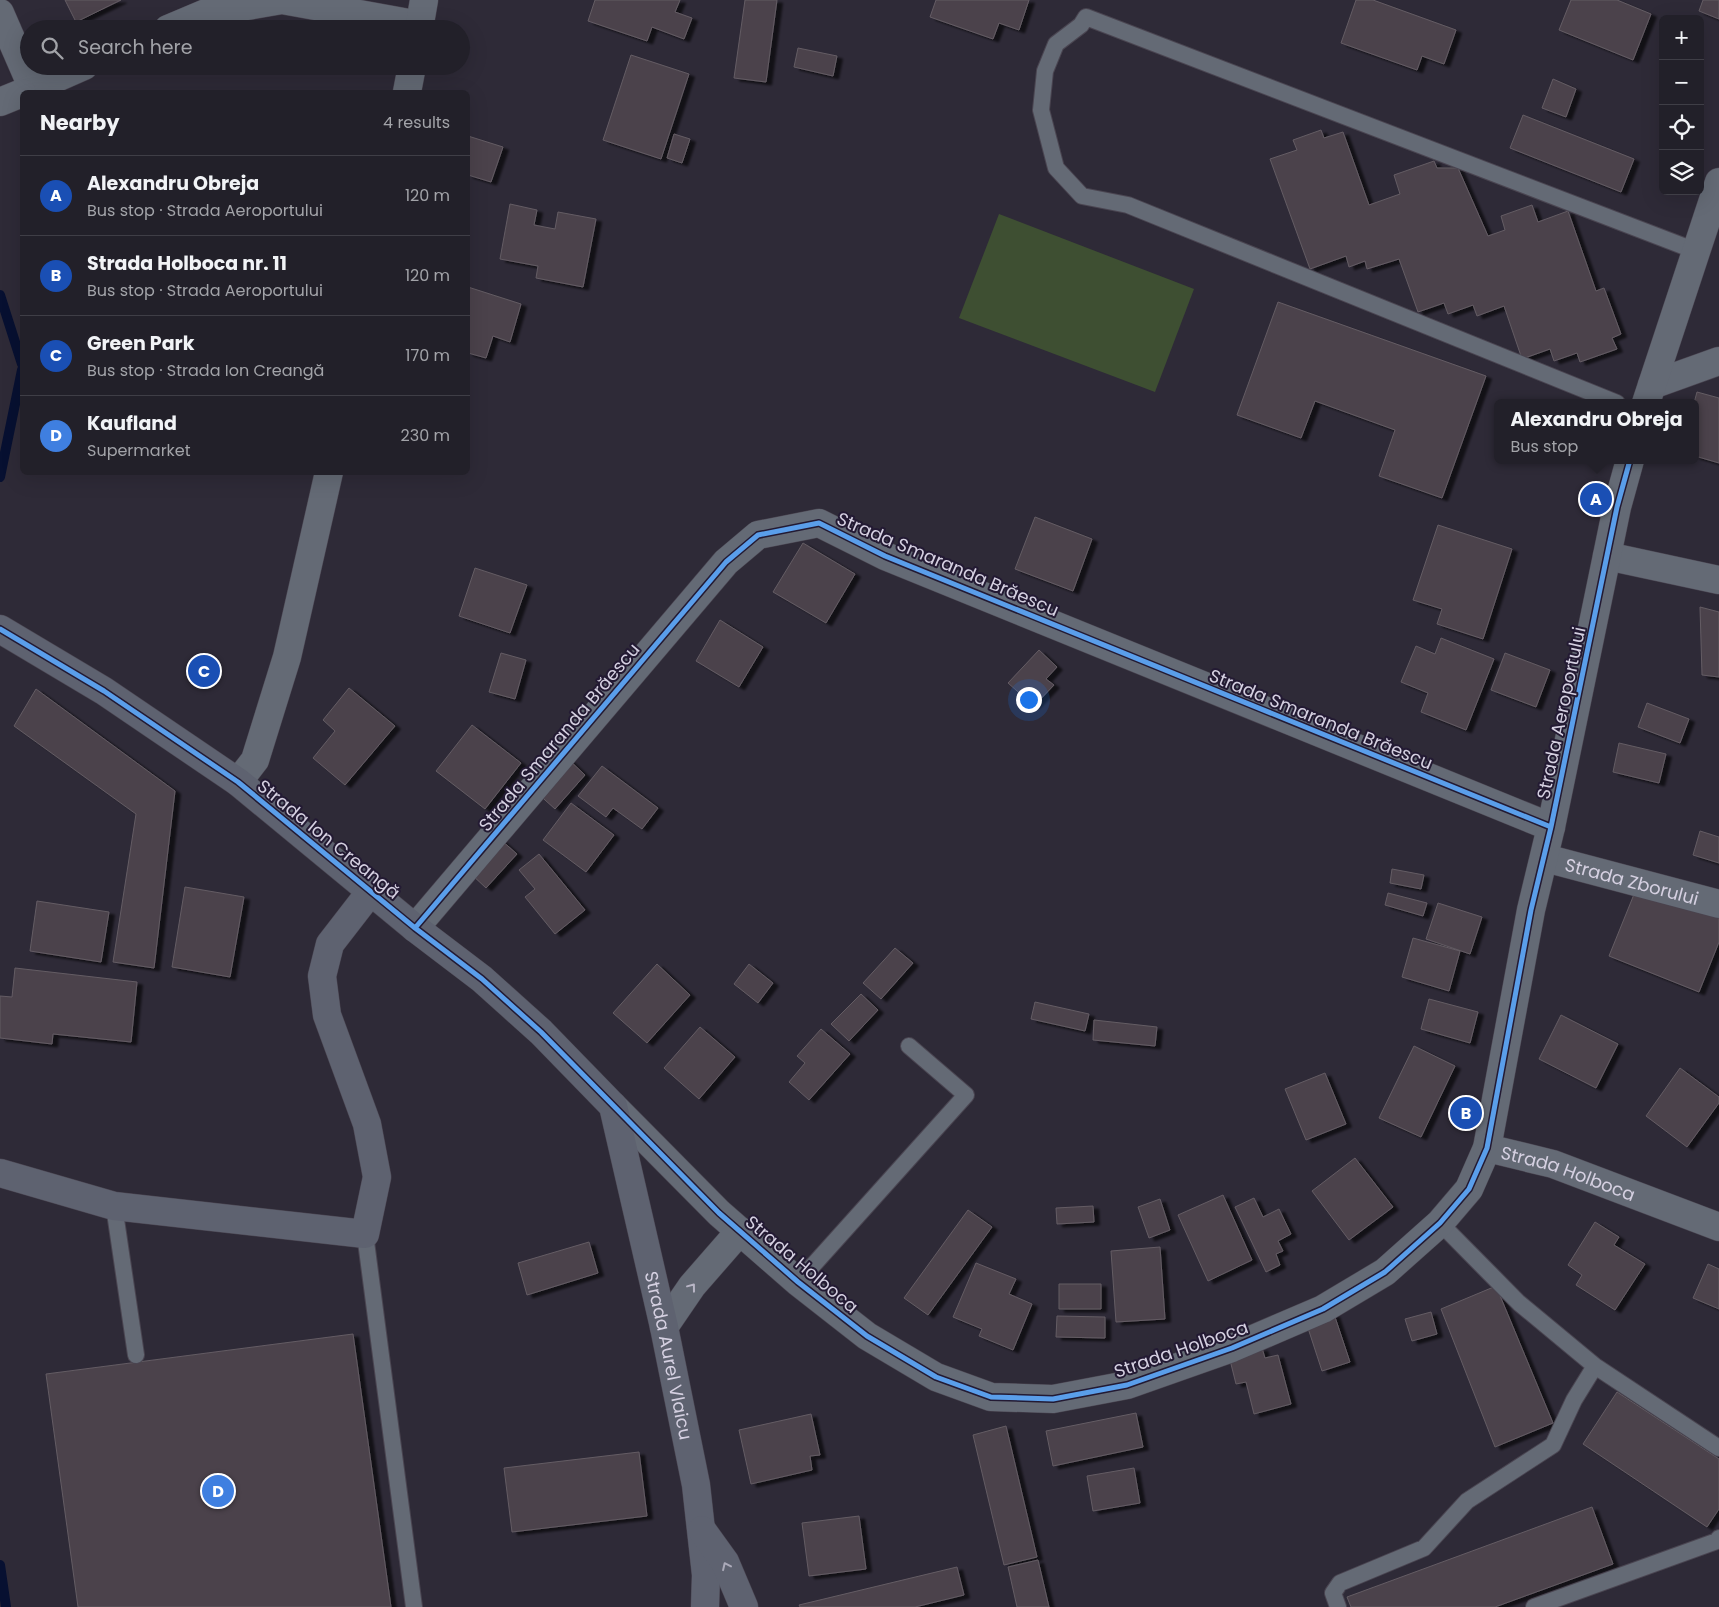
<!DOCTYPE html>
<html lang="en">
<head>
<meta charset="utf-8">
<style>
	:root { --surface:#222029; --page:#2e2d35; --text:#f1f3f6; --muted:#a2a3a8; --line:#3f3e46; --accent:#9b96a6 }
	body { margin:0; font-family:Poppins,sans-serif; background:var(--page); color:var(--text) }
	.controls { position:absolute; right:15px; top:15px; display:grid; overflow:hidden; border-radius:8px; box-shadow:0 5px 20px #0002 }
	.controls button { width:45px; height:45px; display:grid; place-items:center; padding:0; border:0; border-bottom:1px solid var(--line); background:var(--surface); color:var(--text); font:25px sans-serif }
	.you { position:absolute; left:1028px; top:699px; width:18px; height:18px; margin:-12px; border:4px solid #fff; border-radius:50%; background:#1a73e8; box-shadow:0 0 0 8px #1a73e833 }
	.badge { display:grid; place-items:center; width:32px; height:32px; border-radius:50%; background:var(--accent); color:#fff; font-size:16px; font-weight:700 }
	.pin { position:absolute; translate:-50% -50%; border:2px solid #fff; box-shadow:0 1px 5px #0006 }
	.popup { position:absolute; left:1494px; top:399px; width:205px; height:65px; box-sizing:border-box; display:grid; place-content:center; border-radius:8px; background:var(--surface); filter:drop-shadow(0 1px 4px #0005); font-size:16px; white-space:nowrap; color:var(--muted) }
	.popup b { font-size:19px; color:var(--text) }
	.popup::after { content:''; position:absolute; left:50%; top:100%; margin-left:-10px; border:10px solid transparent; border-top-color:var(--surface) }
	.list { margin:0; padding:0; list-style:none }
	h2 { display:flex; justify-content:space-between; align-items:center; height:65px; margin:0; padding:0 20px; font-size:21px }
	h2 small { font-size:16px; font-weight:400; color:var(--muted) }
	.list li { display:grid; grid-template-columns:32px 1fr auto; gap:15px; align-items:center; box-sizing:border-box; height:80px; padding:0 20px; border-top:1px solid var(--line) }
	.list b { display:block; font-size:19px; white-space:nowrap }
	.list p { margin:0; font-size:16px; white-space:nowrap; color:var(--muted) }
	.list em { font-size:16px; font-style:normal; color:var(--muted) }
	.icon { flex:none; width:28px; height:28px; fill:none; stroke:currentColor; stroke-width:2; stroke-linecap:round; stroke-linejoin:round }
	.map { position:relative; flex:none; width:1719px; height:1607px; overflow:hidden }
	.search { position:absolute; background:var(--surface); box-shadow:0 5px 20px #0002; left:20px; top:20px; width:450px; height:55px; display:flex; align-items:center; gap:12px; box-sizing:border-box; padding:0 18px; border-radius:28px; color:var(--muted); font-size:19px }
	.panel { position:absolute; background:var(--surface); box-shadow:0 5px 20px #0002; left:20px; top:90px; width:450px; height:385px; border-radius:8px }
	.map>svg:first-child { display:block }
	.green { fill:#3e4f32 }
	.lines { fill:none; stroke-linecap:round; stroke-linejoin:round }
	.stream { stroke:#071031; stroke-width:10 }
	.building { fill:#4b434b; stroke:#645c64; filter:url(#shadow) }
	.lane-casing { stroke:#4a4551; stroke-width:18 }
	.street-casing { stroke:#4a4551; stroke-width:29 }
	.secondary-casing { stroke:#4a4551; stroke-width:29 }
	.lane { stroke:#646a75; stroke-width:16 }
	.street { stroke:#646a75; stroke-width:28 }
	.secondary { stroke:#5e6270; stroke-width:28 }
	.cycleway-casing { stroke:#231a33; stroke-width:8 }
	.cycleway { stroke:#5a9eea; stroke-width:5 }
	.oneway { stroke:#b9b6c6 }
	.oneway2 { stroke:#abaab9 }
	.labels { text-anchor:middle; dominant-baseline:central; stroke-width:4; stroke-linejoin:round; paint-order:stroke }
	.street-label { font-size:18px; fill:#d5d0e1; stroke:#231a33 }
</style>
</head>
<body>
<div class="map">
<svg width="1719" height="1607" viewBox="0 0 1719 1607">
	<defs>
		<filter id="shadow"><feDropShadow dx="5.5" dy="3" stdDeviation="1" flood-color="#0009"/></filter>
	</defs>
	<rect width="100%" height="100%" fill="#2e2a37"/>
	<path class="green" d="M 999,214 L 1194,289 L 1155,392 L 959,318 Z"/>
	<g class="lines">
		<path class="stream" d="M 0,295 L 22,364
			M 0,477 L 22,370
			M 0,1565 L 6,1607"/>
	</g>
	<path class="building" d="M 65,0 L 121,0 L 76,22 Z
		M 595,0 L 680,0 L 675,12 L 692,18 L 684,39 L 652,27 L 647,41 L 588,21 Z
		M 745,0 L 777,0 L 766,82 L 734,78 Z
		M 936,0 L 1029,0 L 1019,30 L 999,23 L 993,39 L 930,17 Z
		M 1356,0 L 1373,0 L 1456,30 L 1444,64 L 1422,56 L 1417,70 L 1341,43 Z
		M 1571,0 L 1617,0 L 1651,14 L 1633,60 L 1559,30 Z
		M 1703,0 L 1719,0 L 1719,19 L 1699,11 Z
		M 798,48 L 837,56 L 833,76 L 794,67 Z
		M 631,55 L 689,74 L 661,159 L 603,140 Z
		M 1553,79 L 1576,89 L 1566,117 L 1542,108 Z
		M 1523,115 L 1634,159 L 1621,192 L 1510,148 Z
		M 1321,130 L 1324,138 L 1343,132 L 1369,205 L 1400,194 L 1394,175 L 1434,161 L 1437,168 L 1458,168 L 1488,236 L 1505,230 L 1501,216 L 1532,205 L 1538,222 L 1568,211 L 1596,291 L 1604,288 L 1621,334 L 1612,338 L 1617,349 L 1580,362 L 1577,353 L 1554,361 L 1550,349 L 1522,359 L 1504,306 L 1477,316 L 1473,305 L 1448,314 L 1444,303 L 1418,312 L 1399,259 L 1367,269 L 1365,261 L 1349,267 L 1346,256 L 1310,269 L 1270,159 L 1297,150 L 1293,140 Z
		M 674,134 L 690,139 L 682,163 L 667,158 Z
		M 468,136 L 503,147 L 491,182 L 468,175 Z
		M 510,204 L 537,210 L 534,225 L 555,229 L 558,212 L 596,219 L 583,287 L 536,278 L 538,266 L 500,259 Z
		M 468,287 L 521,304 L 510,342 L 493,336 L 486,358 L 468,353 Z
		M 1278,302 L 1486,376 L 1442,498 L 1379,476 L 1395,430 L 1315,401 L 1301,438 L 1237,415 Z
		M 1697,392 L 1719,398 L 1719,463 L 1695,456 L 1694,403 Z
		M 1035,517 L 1092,539 L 1073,591 L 1015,569 Z
		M 1438,525 L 1512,549 L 1483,639 L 1437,624 L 1442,609 L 1413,600 Z
		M 803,543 L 855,574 L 826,623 L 773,592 Z
		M 475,568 L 527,585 L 510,633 L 459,616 Z
		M 1700,607 L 1719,612 L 1719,677 L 1702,675 Z
		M 720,620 L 763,647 L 739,687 L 696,661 Z
		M 1441,638 L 1494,659 L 1466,730 L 1421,712 L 1428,693 L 1401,682 L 1416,646 L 1435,654 Z
		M 1039,650 L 1057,667 L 1046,679 L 1054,685 L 1034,706 L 1008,683 Z
		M 501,653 L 526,660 L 515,699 L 489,692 Z
		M 1505,653 L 1550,670 L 1536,707 L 1491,690 Z
		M 349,688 L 395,726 L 345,785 L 313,758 L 335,731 L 323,720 Z
		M 36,689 L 175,791 L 154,968 L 113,962 L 136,814 L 14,726 Z
		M 1647,703 L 1689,719 L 1680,743 L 1638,727 Z
		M 472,725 L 521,763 L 485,809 L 436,771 Z
		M 1619,743 L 1666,754 L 1659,783 L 1613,772 Z
		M 566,757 L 585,775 L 555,809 L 535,791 Z
		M 602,766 L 658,808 L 642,829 L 613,808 L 606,817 L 578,796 Z
		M 571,803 L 614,835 L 586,872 L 543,840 Z
		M 1700,831 L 1719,837 L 1719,863 L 1693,855 Z
		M 500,839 L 517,854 L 486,888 L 470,873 Z
		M 539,854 L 585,910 L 555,934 L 525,897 L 535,889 L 519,870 Z
		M 1392,869 L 1424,875 L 1421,889 L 1390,883 Z
		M 1639,882 L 1719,914 L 1719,942 L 1699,992 L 1609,956 Z
		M 185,887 L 244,897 L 230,977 L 172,967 Z
		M 1388,893 L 1427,903 L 1423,916 L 1385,905 Z
		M 37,901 L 109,912 L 101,962 L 30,951 Z
		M 1438,903 L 1482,917 L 1470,954 L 1426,939 Z
		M 1413,938 L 1460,951 L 1449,991 L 1402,977 Z
		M 895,948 L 913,963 L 881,999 L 863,983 Z
		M 657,964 L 690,995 L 647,1043 L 613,1013 Z
		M 749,964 L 773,983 L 758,1003 L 734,984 Z
		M 15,968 L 137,982 L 131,1042 L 53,1034 L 52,1044 L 0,1038 L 0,996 L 12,997 Z
		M 861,994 L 878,1010 L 849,1041 L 831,1024 Z
		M 1429,999 L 1478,1012 L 1470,1043 L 1421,1029 Z
		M 1035,1002 L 1089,1014 L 1085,1031 L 1031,1019 Z
		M 1561,1015 L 1618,1044 L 1596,1088 L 1539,1059 Z
		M 1094,1020 L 1157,1027 L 1155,1046 L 1093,1040 Z
		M 700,1027 L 735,1057 L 699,1099 L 664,1068 Z
		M 821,1029 L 850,1054 L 809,1100 L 789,1082 L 805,1063 L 797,1056 Z
		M 1414,1046 L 1455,1066 L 1421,1137 L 1379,1118 Z
		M 1680,1068 L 1719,1097 L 1719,1103 L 1687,1147 L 1646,1116 Z
		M 1325,1073 L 1346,1124 L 1306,1140 L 1285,1089 Z
		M 1355,1158 L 1393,1207 L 1349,1240 L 1312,1191 Z
		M 1223,1195 L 1252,1260 L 1208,1281 L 1178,1215 Z
		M 1254,1198 L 1263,1217 L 1279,1209 L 1291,1234 L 1278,1241 L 1283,1251 L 1276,1254 L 1280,1265 L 1266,1272 L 1235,1207 Z
		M 1160,1199 L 1170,1230 L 1149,1238 L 1138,1207 Z
		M 1093,1206 L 1094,1222 L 1057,1224 L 1056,1208 Z
		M 968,1210 L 992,1227 L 928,1315 L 904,1298 Z
		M 1595,1222 L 1619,1237 L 1614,1245 L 1645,1264 L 1615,1310 L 1576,1285 L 1582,1275 L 1568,1265 Z
		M 589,1242 L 598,1273 L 527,1295 L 518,1263 Z
		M 1160,1247 L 1165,1319 L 1116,1322 L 1111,1251 Z
		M 976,1263 L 1016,1279 L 1009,1294 L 1032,1304 L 1013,1350 L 979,1336 L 982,1329 L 953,1317 Z
		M 1708,1264 L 1719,1269 L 1719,1309 L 1693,1298 Z
		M 1059,1284 L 1101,1284 L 1101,1309 L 1059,1309 Z
		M 1496,1286 L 1553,1423 L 1495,1447 L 1441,1309 Z
		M 1431,1312 L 1437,1334 L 1412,1341 L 1405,1319 Z
		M 1334,1314 L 1350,1362 L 1322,1371 L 1306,1322 Z
		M 1057,1316 L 1105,1317 L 1105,1338 L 1056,1337 Z
		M 353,1334 L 391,1607 L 78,1607 L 46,1374 Z
		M 1262,1348 L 1265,1358 L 1278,1355 L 1291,1404 L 1254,1414 L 1246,1382 L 1236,1384 L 1229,1356 Z
		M 1617,1392 L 1719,1459 L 1719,1509 L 1707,1527 L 1583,1444 Z
		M 1136,1413 L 1143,1447 L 1053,1466 L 1046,1431 Z
		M 811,1414 L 820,1455 L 810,1456 L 812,1470 L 751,1484 L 739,1430 Z
		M 1006,1426 L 1037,1557 L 1004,1565 L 973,1435 Z
		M 639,1452 L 647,1516 L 512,1532 L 504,1468 Z
		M 1134,1468 L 1140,1503 L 1093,1511 L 1087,1476 Z
		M 1592,1507 L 1613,1564 L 1495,1607 L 1351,1607 L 1347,1597 Z
		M 859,1516 L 866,1569 L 809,1576 L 802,1523 Z
		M 1038,1560 L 1049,1607 L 1017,1607 L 1008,1567 Z
		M 957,1567 L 964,1595 L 915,1607 L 800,1607 L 799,1605 Z"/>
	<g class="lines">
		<defs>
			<path id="lane" d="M 1617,403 L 1128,205 L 1082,196 L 1056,168 L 1041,110 L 1045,71 L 1056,44 L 1081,25 L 1086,17 L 1696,251
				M 114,1206 L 136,1355
				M 1440,1223 L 1519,1303 L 1595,1366 L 1719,1448
				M 365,1234 L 414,1607
				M 798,1282 L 966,1095 L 909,1046
				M 1338,1607 L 1333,1593 L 1340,1583 L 1424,1548 L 1467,1501 L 1553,1445 L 1574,1400 L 1595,1366
				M 1534,1607 L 1717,1541 L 1719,1538"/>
			<g id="street">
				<path d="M 0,13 L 33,89"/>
				<path d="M 168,29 L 206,13 L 282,0 L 420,25"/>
				<path d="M 419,29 L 424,0"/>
				<path d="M 25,92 L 84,66"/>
				<path d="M 407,92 L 412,66"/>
				<path d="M 0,102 L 22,93"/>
				<path d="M 1652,385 L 1719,361"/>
				<path d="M 1646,403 L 1719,182"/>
				<path d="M 1607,556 L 1719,580"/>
				<path d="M 238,782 L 255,760 L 287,657 L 329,472"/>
				<path id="s1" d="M 1545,858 L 1719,904"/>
				<path d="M 415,928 L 726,562 L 758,535 L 819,523 L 885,556 L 1551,827"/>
				<path d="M 613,1106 L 719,1213 L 798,1282 L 867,1336 L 936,1377 L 991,1397 L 1053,1399 L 1127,1385 L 1232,1348 L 1323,1309 L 1385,1272 L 1440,1223 L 1469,1189 L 1487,1148 L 1531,910 L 1551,827 L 1617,507 L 1630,460"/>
				<path id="s2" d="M 1487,1148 L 1553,1164 L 1719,1227"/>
				<path d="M 664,1327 L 692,1286 L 740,1231"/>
			</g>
			<g id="secondary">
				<path id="s3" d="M 0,629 L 104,691 L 238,782 L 415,928 L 482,979 L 541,1032 L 613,1106 L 664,1327 L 696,1485 L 706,1575 L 705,1607"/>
				<path d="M 0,1173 L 114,1206 L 365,1234 L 377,1177 L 367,1124 L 327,1015 L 322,976 L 330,944 L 371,891"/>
				<path d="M 702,1530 L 725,1562 L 744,1607"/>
			</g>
		</defs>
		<use href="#lane" class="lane-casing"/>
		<use href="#street" class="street-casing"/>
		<use href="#secondary" class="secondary-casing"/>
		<use href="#lane" class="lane"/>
		<use href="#street" class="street"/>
		<use href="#secondary" class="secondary"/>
		<defs>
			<path id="cycleway" d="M 0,629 L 104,691 L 238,782 L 415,928 L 482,979 L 541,1032 L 719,1213 L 798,1282 L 867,1336 L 936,1377 L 991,1397 L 1053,1399 L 1127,1385 L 1232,1348 L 1323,1309 L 1385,1272 L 1440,1223 L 1469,1189 L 1487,1148 L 1531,910 L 1551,827 L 1617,507 L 1630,460
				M 415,928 L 726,562 L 758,535 L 819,523 L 885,556 L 1551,827"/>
		</defs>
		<use href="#cycleway" class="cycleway-casing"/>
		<use href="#cycleway" class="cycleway"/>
	</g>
	<defs><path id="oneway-chevron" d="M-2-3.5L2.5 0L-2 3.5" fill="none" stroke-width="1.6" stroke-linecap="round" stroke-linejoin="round" transform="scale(1.25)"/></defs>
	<use class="oneway" href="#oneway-chevron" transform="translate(692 1287) rotate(-53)"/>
	<use class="oneway2" href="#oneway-chevron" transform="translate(726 1566) rotate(-115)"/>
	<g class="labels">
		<g class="street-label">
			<text transform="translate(948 564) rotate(23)">Strada Smaranda Brăescu</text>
			<text transform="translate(1561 713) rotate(-78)">Strada Aeroportului</text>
			<text transform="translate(1321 719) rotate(22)">Strada Smaranda Brăescu</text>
			<text transform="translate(559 737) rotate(-50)">Strada Smaranda Brăescu</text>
			<text transform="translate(329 839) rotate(39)">Strada Ion Creangă</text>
			<text stroke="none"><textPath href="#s1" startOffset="90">Strada Zborului</textPath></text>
			<text stroke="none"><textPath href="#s2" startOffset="85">Strada Holboca</textPath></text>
			<text transform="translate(802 1264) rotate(40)">Strada Holboca</text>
			<text transform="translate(1181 1349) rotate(-19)">Strada Holboca</text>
			<text stroke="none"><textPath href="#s3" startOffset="1035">Strada Aurel Vlaicu</textPath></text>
		</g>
	</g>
</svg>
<div class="controls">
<button>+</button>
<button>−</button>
<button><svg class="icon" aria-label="locate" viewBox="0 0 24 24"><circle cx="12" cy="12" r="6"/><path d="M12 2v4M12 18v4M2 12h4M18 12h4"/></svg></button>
<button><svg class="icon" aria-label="layers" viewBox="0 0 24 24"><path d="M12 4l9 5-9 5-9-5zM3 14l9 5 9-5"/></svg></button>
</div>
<div class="you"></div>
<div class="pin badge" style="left:1596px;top:499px;background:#1a4fb4">A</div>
<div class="popup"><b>Alexandru Obreja</b>Bus stop</div>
<div class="pin badge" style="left:1466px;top:1113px;background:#1a4fb4">B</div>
<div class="pin badge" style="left:204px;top:671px;background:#1a4fb4">C</div>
<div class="pin badge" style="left:218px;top:1491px;background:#3f7fe0">D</div>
<div class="search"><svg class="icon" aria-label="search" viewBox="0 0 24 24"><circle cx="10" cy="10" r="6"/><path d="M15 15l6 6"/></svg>Search here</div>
<section class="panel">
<h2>Nearby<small>4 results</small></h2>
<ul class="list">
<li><span class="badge" style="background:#1a4fb4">A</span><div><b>Alexandru Obreja</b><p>Bus stop · Strada Aeroportului</p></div><em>120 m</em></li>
<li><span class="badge" style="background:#1a4fb4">B</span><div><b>Strada Holboca nr. 11</b><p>Bus stop · Strada Aeroportului</p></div><em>120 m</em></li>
<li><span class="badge" style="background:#1a4fb4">C</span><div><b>Green Park</b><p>Bus stop · Strada Ion Creangă</p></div><em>170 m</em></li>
<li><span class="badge" style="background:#3f7fe0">D</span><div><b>Kaufland</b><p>Supermarket</p></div><em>230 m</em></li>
</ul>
</section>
</div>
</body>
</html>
